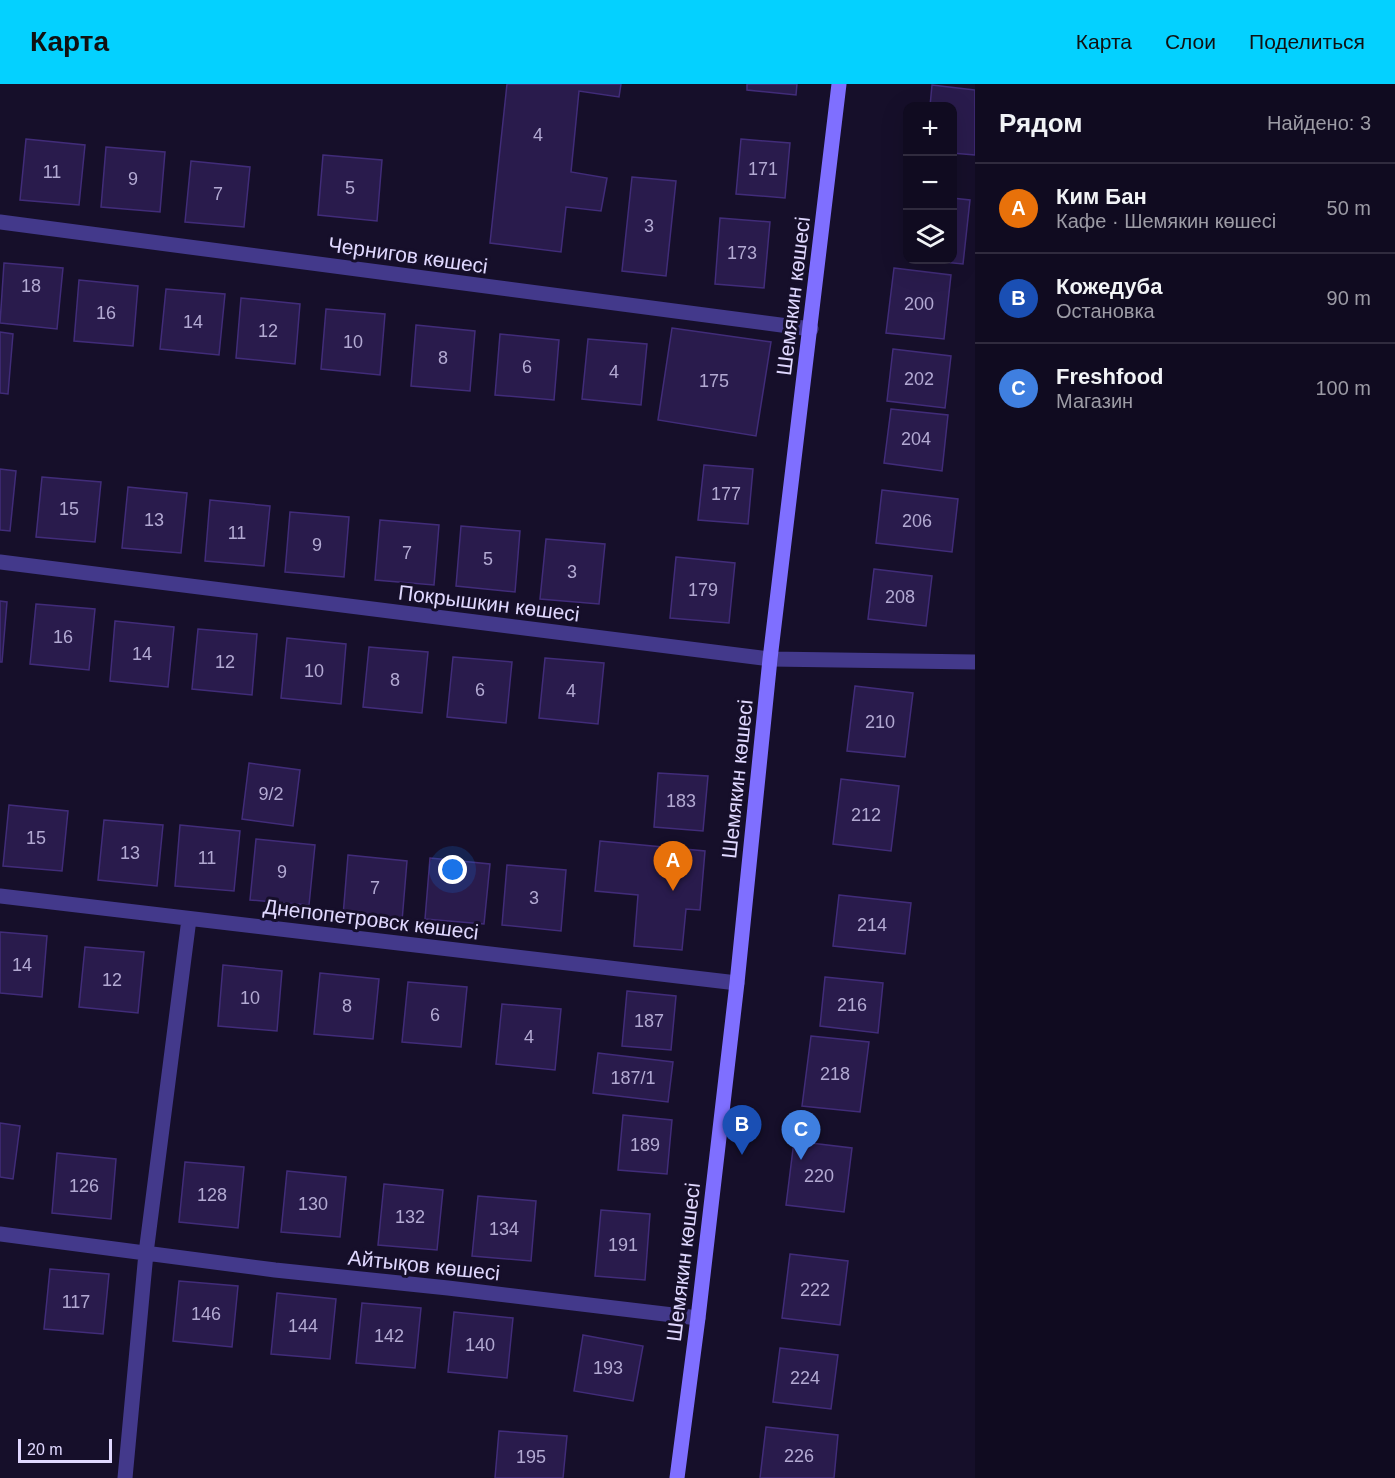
<!DOCTYPE html>
<html lang="ru">
<head>
<meta charset="utf-8">
<style>
	:root { --surface:#100b20; --page:#191429; --text:#f1f3f6; --muted:#9c9ba5; --line:#302b3e; --accent:#04d1ff }
	body { margin:0; font-family:Helvetica,sans-serif; background:var(--page); color:var(--text) }
	.controls { position:absolute; right:18px; top:18px; display:grid; overflow:hidden; border-radius:12px; box-shadow:0 6px 24px #0002 }
	.controls button { width:54px; height:54px; display:grid; place-items:center; padding:0; border:0; border-bottom:2px solid var(--line); background:var(--surface); color:var(--text); font:30px sans-serif }
	.scale { position:absolute; left:18px; bottom:15px; width:94px; box-sizing:border-box; padding-left:6px; border:3px solid #e0d8ff; border-top:0; font-size:16px; line-height:21px; white-space:nowrap; color:#e0d8ff; -webkit-text-stroke:4px #160f2a; paint-order:stroke }
	.you { position:absolute; left:453px; top:786px; width:21px; height:21px; margin:-15px; border:4px solid #fff; border-radius:50%; background:#1a73e8; box-shadow:0 0 0 9px #1a73e833 }
	.badge { display:grid; place-items:center; width:39px; height:39px; border-radius:50%; background:var(--accent); color:#fff; font-size:20px; font-weight:700 }
	.pin { position:absolute; translate:-50% -50px; filter:drop-shadow(0 2px 3px #0008) }
	.pin::after { content:''; position:absolute; top:32px; width:21px; height:18px; background:inherit; clip-path:polygon(0 0,100% 0,50% 100%) }
	.list { margin:0; padding:0; list-style:none }
	h2 { display:flex; justify-content:space-between; align-items:center; height:78px; margin:0; padding:0 24px; font-size:26px }
	h2 small { font-size:20px; font-weight:400; color:var(--muted) }
	.list li { display:grid; grid-template-columns:39px 1fr auto; gap:18px; align-items:center; box-sizing:border-box; height:90px; padding:0 24px; border-top:2px solid var(--line) }
	.list b { display:block; font-size:22px; white-space:nowrap }
	.list p { margin:0; font-size:20px; white-space:nowrap; color:var(--muted) }
	.list em { font-size:20px; font-style:normal; color:var(--muted) }
	.icon { flex:none; width:33px; height:33px; fill:none; stroke:currentColor; stroke-width:2; stroke-linecap:round; stroke-linejoin:round }
	.map { position:relative; flex:none; width:975px; height:1394px; overflow:hidden }
	header { display:flex; align-items:center; gap:36px; box-sizing:border-box; height:84px; padding:0 30px; background:var(--accent); color:#111 }
	header strong { font-size:28px }
	nav { display:flex; gap:33px; margin-inline-start:auto; font-size:21px }
	main { display:flex }
	aside { flex:1; background:var(--surface) }
	.map>svg:first-child { display:block }
	.building { fill:#291b4c; stroke:#412c79; stroke-width:1.5 }
	.lines { fill:none; stroke-linecap:round; stroke-linejoin:round }
	.minor { stroke:#43398b; stroke-width:15 }
	.secondary { stroke:#7f6fff; stroke-width:15 }
	.labels { text-anchor:middle; dominant-baseline:central; stroke-width:6; stroke-linejoin:round; paint-order:stroke }
	.number-label { font-size:18px; fill:#b2a9d2 }
	.street-label { font-size:21px; fill:#e0d8ff; stroke:#160f2a }
</style>
</head>
<body>
<header>
<strong>Карта</strong>
<nav><a>Карта</a><a>Слои</a><a>Поделиться</a></nav>
</header>
<main>
<div class="map">
<svg width="975" height="1394" viewBox="0 0 975 1394">
	<rect width="100%" height="100%" fill="#160f2a"/>
	<path class="building" d="M 507,0 L 621,0 L 619,13 L 579,7 L 571,88 L 607,94 L 601,127 L 566,123 L 561,168 L 490,159 Z
		M 747,0 L 797,0 L 796,11 L 747,6 Z
		M 932,1 L 975,6 L 975,71 L 952,69 L 952,22 L 930,22 Z
		M 26,55 L 85,61 L 79,121 L 20,116 Z
		M 741,55 L 790,59 L 785,114 L 736,110 Z
		M 106,63 L 165,68 L 160,128 L 101,123 Z
		M 323,71 L 382,76 L 377,137 L 318,131 Z
		M 191,77 L 250,83 L 244,143 L 185,138 Z
		M 632,93 L 676,97 L 666,192 L 622,187 Z
		M 952,114 L 970,116 L 963,180 L 923,176 L 952,176 Z
		M 720,134 L 770,138 L 764,204 L 715,200 Z
		M 4,179 L 63,184 L 57,245 L 0,239 Z
		M 894,184 L 951,191 L 944,255 L 886,249 Z
		M 79,196 L 138,202 L 133,262 L 74,257 Z
		M 166,205 L 225,210 L 219,271 L 160,265 Z
		M 241,214 L 300,220 L 295,280 L 236,274 Z
		M 326,225 L 385,230 L 380,291 L 321,285 Z
		M 416,241 L 475,247 L 470,307 L 411,302 Z
		M 672,244 L 771,258 L 756,352 L 658,336 Z
		M 0,248 L 13,250 L 8,310 L 0,309 Z
		M 500,250 L 559,256 L 554,316 L 495,311 Z
		M 588,255 L 647,260 L 641,321 L 582,315 Z
		M 893,265 L 951,272 L 945,324 L 887,317 Z
		M 891,325 L 948,331 L 942,387 L 884,379 Z
		M 704,381 L 753,385 L 748,440 L 698,436 Z
		M 0,385 L 16,387 L 10,447 L 0,446 Z
		M 42,393 L 101,398 L 95,458 L 36,453 Z
		M 128,403 L 187,409 L 181,469 L 122,464 Z
		M 882,406 L 958,415 L 952,468 L 876,459 Z
		M 210,416 L 270,422 L 264,482 L 205,477 Z
		M 290,428 L 349,433 L 344,493 L 285,488 Z
		M 380,436 L 439,441 L 434,501 L 375,496 Z
		M 461,442 L 520,447 L 515,508 L 456,502 Z
		M 546,455 L 605,460 L 599,520 L 540,515 Z
		M 676,473 L 735,479 L 729,539 L 670,534 Z
		M 874,485 L 932,492 L 926,542 L 868,535 Z
		M 0,517 L 7,518 L 2,578 L 0,578 Z
		M 36,520 L 95,525 L 89,586 L 30,580 Z
		M 115,537 L 174,543 L 168,603 L 110,597 Z
		M 198,545 L 257,550 L 252,611 L 192,605 Z
		M 287,554 L 346,560 L 341,620 L 281,614 Z
		M 369,563 L 428,568 L 422,629 L 363,623 Z
		M 453,573 L 512,578 L 506,639 L 447,633 Z
		M 545,574 L 604,579 L 598,640 L 539,634 Z
		M 855,602 L 913,609 L 905,673 L 847,667 Z
		M 249,679 L 300,686 L 293,742 L 242,735 Z
		M 658,689 L 708,692 L 703,747 L 654,743 Z
		M 841,695 L 899,702 L 891,767 L 833,760 Z
		M 9,721 L 68,727 L 62,787 L 3,782 Z
		M 104,736 L 163,741 L 157,802 L 98,796 Z
		M 180,741 L 240,747 L 234,807 L 175,802 Z
		M 256,755 L 315,761 L 309,821 L 250,816 Z
		M 600,757 L 705,767 L 700,826 L 686,825 L 682,866 L 634,862 L 638,811 L 595,807 Z
		M 348,771 L 407,777 L 402,837 L 343,832 Z
		M 430,774 L 490,780 L 484,840 L 425,835 Z
		M 507,781 L 566,786 L 561,847 L 502,841 Z
		M 839,811 L 911,819 L 905,870 L 833,862 Z
		M 0,848 L 47,852 L 42,913 L 0,909 Z
		M 85,863 L 144,868 L 138,929 L 79,923 Z
		M 223,881 L 282,887 L 277,947 L 218,942 Z
		M 320,889 L 379,895 L 373,955 L 314,950 Z
		M 825,893 L 883,899 L 878,949 L 820,942 Z
		M 408,898 L 467,903 L 461,963 L 402,958 Z
		M 627,907 L 676,912 L 671,966 L 622,962 Z
		M 502,920 L 561,925 L 555,986 L 496,980 Z
		M 811,952 L 869,958 L 860,1028 L 802,1022 Z
		M 598,969 L 673,978 L 668,1018 L 593,1009 Z
		M 623,1031 L 672,1036 L 667,1090 L 618,1086 Z
		M 0,1039 L 20,1042 L 13,1095 L 0,1093 Z
		M 794,1057 L 852,1064 L 844,1128 L 786,1121 Z
		M 57,1069 L 116,1075 L 111,1135 L 52,1129 Z
		M 185,1078 L 244,1083 L 238,1144 L 179,1138 Z
		M 287,1087 L 346,1093 L 340,1153 L 281,1148 Z
		M 384,1100 L 443,1106 L 437,1166 L 378,1161 Z
		M 478,1112 L 536,1117 L 531,1177 L 472,1172 Z
		M 601,1126 L 650,1130 L 645,1196 L 595,1192 Z
		M 790,1170 L 848,1177 L 840,1241 L 782,1234 Z
		M 50,1185 L 109,1190 L 103,1250 L 44,1245 Z
		M 179,1197 L 238,1202 L 232,1263 L 173,1257 Z
		M 277,1209 L 336,1215 L 330,1275 L 271,1270 Z
		M 362,1219 L 421,1224 L 415,1284 L 356,1279 Z
		M 454,1228 L 513,1234 L 507,1294 L 448,1288 Z
		M 583,1251 L 643,1262 L 633,1317 L 574,1307 Z
		M 780,1264 L 838,1271 L 831,1325 L 773,1318 Z
		M 766,1343 L 838,1351 L 834,1394 L 760,1394 Z
		M 499,1347 L 567,1352 L 563,1394 L 495,1394 Z"/>
	<g class="lines">
		<path class="minor" d="M 0,138 L 811,245
			M 0,478 L 770,575 L 975,578
			M 0,812 L 737,899
			M 0,1150 L 275,1186 L 448,1204 L 698,1234
			M 125,1394 L 146,1169 L 189,835"/>
		<path class="secondary" d="M 677,1394 L 698,1234 L 737,899 L 770,575 L 839,0"/>
	</g>
	<g class="labels">
		<g class="number-label">
			<text x="538" y="51">4</text>
			<text x="763" y="85">171</text>
			<text x="52" y="88">11</text>
			<text x="133" y="95">9</text>
			<text x="350" y="104">5</text>
			<text x="218" y="110">7</text>
			<text x="649" y="142">3</text>
			<text x="742" y="169">173</text>
			<text x="31" y="202">18</text>
			<text x="919" y="220">200</text>
			<text x="106" y="229">16</text>
			<text x="193" y="238">14</text>
			<text x="268" y="247">12</text>
			<text x="353" y="258">10</text>
			<text x="443" y="274">8</text>
			<text x="527" y="283">6</text>
			<text x="614" y="288">4</text>
			<text x="919" y="295">202</text>
			<text x="714" y="297">175</text>
			<text x="916" y="355">204</text>
			<text x="726" y="410">177</text>
			<text x="69" y="425">15</text>
			<text x="154" y="436">13</text>
			<text x="917" y="437">206</text>
			<text x="237" y="449">11</text>
			<text x="317" y="461">9</text>
			<text x="407" y="469">7</text>
			<text x="488" y="475">5</text>
			<text x="572" y="488">3</text>
			<text x="703" y="506">179</text>
			<text x="900" y="513">208</text>
			<text x="63" y="553">16</text>
			<text x="142" y="570">14</text>
			<text x="225" y="578">12</text>
			<text x="314" y="587">10</text>
			<text x="395" y="596">8</text>
			<text x="480" y="606">6</text>
			<text x="571" y="607">4</text>
			<text x="880" y="638">210</text>
			<text x="271" y="710">9/2</text>
			<text x="681" y="717">183</text>
			<text x="866" y="731">212</text>
			<text x="36" y="754">15</text>
			<text x="130" y="769">13</text>
			<text x="207" y="774">11</text>
			<text x="282" y="788">9</text>
			<text x="375" y="804">7</text>
			<text x="534" y="814">3</text>
			<text x="872" y="841">214</text>
			<text x="22" y="881">14</text>
			<text x="112" y="896">12</text>
			<text x="250" y="914">10</text>
			<text x="852" y="921">216</text>
			<text x="347" y="922">8</text>
			<text x="435" y="931">6</text>
			<text x="649" y="937">187</text>
			<text x="529" y="953">4</text>
			<text x="835" y="990">218</text>
			<text x="633" y="994">187/1</text>
			<text x="645" y="1061">189</text>
			<text x="819" y="1092">220</text>
			<text x="84" y="1102">126</text>
			<text x="212" y="1111">128</text>
			<text x="313" y="1120">130</text>
			<text x="410" y="1133">132</text>
			<text x="504" y="1145">134</text>
			<text x="623" y="1161">191</text>
			<text x="815" y="1206">222</text>
			<text x="76" y="1218">117</text>
			<text x="206" y="1230">146</text>
			<text x="303" y="1242">144</text>
			<text x="389" y="1252">142</text>
			<text x="480" y="1261">140</text>
			<text x="608" y="1284">193</text>
			<text x="805" y="1294">224</text>
			<text x="799" y="1372">226</text>
			<text x="531" y="1373">195</text>
		</g>
		<g class="street-label">
			<text transform="translate(408 171) rotate(8)">Чернигов көшесі</text>
			<text transform="translate(793 212) rotate(-83)">Шемякин көшесі</text>
			<text transform="translate(489 519) rotate(7)">Покрышкин көшесі</text>
			<text transform="translate(737 695) rotate(-84)">Шемякин көшесі</text>
			<text transform="translate(371 835) rotate(7)">Днепопетровск көшесі</text>
			<text transform="translate(683 1178) rotate(-83)">Шемякин көшесі</text>
			<text transform="translate(424 1181) rotate(6)">Айтықов көшесі</text>
		</g>
	</g>
</svg>
<div class="controls">
<button>+</button>
<button>−</button>
<button><svg class="icon" aria-label="layers" viewBox="0 0 24 24"><path d="M12 4l9 5-9 5-9-5zM3 14l9 5 9-5"/></svg></button>
</div>
<div class="scale">20 m</div>
<div class="you"></div>
<div class="pin badge" style="left:673px;top:807px;background:#e8710a">A</div>
<div class="pin badge" style="left:742px;top:1071px;background:#1a4fb4">B</div>
<div class="pin badge" style="left:801px;top:1076px;background:#3f7fe0">C</div>
</div>
<aside>
<h2>Рядом<small>Найдено: 3</small></h2>
<ul class="list">
<li><span class="badge" style="background:#e8710a">A</span><div><b>Ким Бан</b><p>Кафе · Шемякин көшесі</p></div><em>50 m</em></li>
<li><span class="badge" style="background:#1a4fb4">B</span><div><b>Кожедуба</b><p>Остановка</p></div><em>90 m</em></li>
<li><span class="badge" style="background:#3f7fe0">C</span><div><b>Freshfood</b><p>Магазин</p></div><em>100 m</em></li>
</ul>
</aside>
</main>
</body>
</html>
